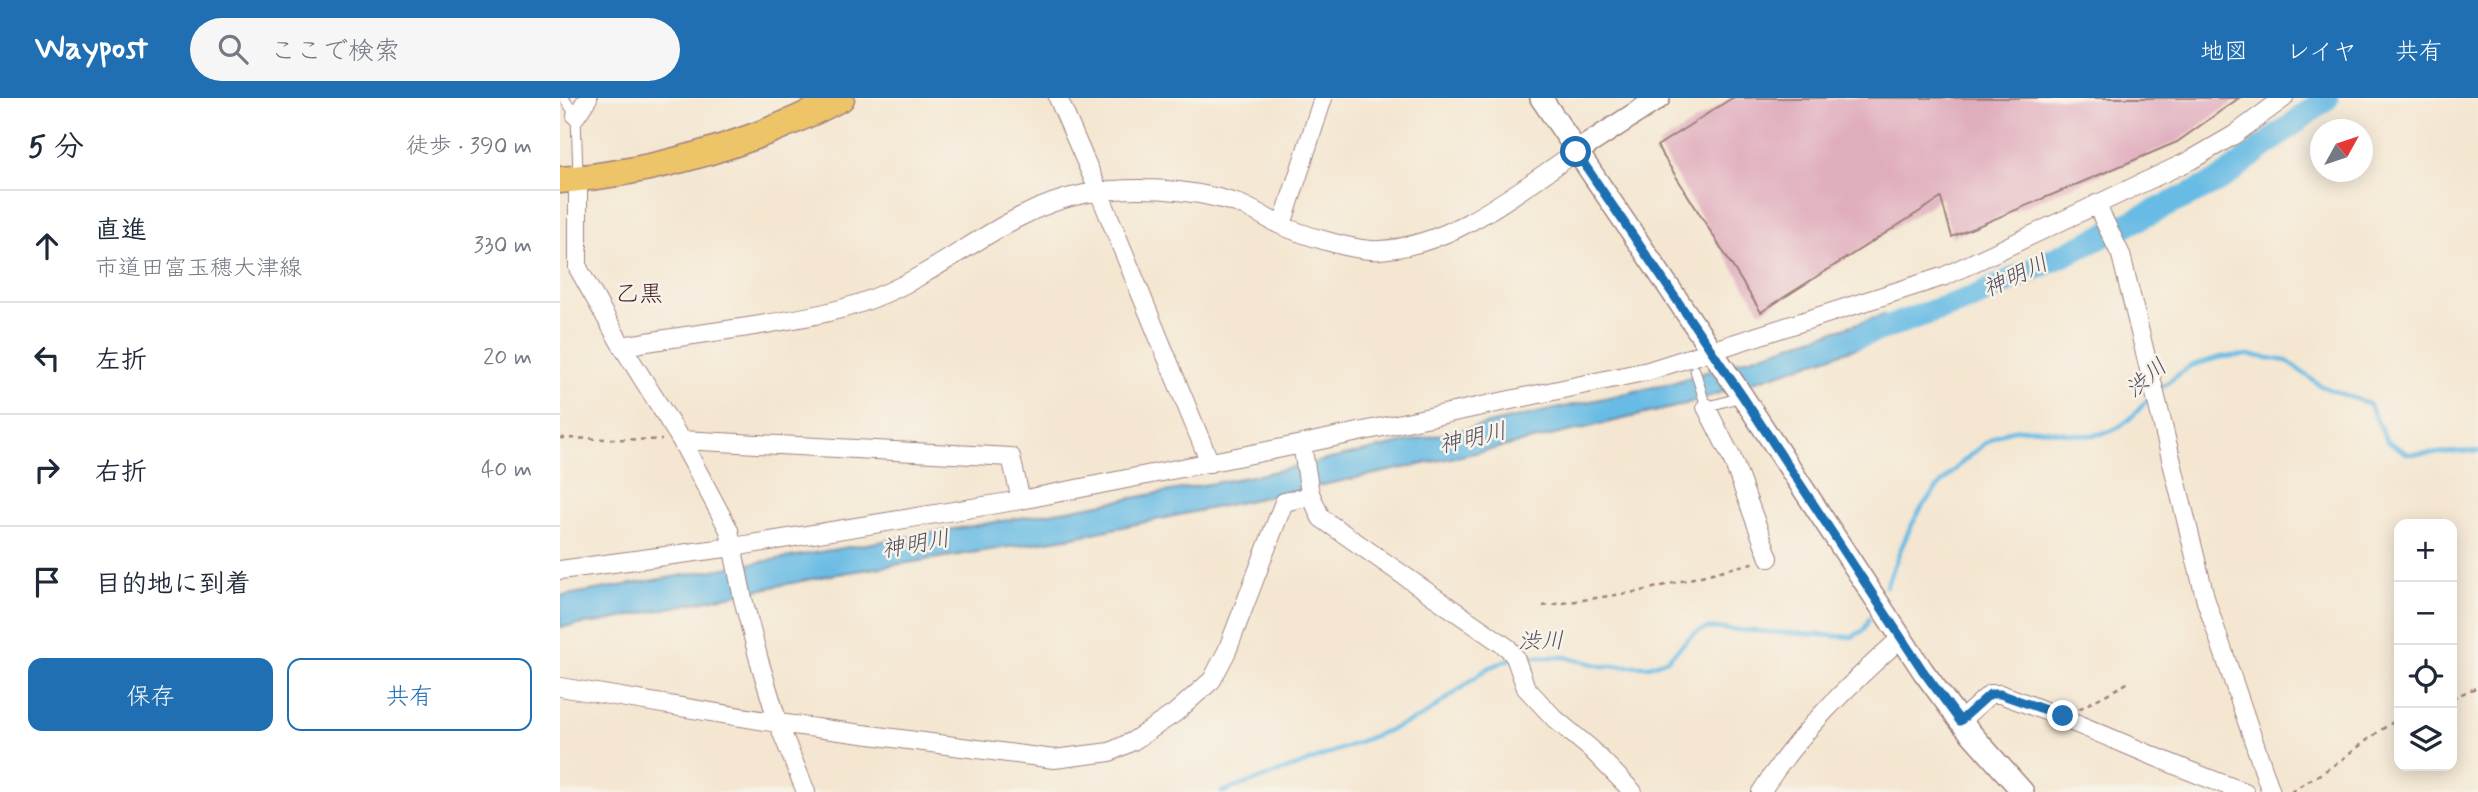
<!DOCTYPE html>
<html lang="ja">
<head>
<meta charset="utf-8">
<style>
	:root { --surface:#fff; --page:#f6f6f7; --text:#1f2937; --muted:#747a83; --line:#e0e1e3; --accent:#1f6fb2 }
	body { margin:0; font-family:Mynerve,"Klee One",sans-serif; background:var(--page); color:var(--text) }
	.controls { position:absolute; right:21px; bottom:21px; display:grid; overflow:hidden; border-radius:14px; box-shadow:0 4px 18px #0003 }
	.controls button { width:63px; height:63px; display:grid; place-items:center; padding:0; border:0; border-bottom:2px solid var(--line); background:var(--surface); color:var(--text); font:35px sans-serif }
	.compass { position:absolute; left:1750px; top:21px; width:63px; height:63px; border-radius:50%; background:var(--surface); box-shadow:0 4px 18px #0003; rotate:50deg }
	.stop { position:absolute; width:21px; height:21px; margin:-16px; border:5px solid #1f6fb2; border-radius:50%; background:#fff }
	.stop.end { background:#1f6fb2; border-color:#fff; box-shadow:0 2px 7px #0008 }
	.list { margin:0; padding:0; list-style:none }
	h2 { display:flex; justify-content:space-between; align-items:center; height:91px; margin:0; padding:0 28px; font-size:30px }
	h2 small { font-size:23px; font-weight:400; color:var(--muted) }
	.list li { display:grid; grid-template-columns:46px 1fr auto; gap:21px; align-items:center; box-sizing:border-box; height:112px; padding:0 28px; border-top:2px solid var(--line) }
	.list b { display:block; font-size:26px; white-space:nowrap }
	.list p { margin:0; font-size:23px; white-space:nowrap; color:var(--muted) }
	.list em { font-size:23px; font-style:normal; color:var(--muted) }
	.actions { display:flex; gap:14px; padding:21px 28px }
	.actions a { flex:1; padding:16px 0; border:2px solid var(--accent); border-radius:14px; text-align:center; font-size:24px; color:var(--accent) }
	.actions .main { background:var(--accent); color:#fff }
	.icon { flex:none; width:38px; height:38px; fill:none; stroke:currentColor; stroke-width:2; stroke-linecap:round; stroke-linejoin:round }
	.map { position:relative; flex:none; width:1918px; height:694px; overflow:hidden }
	header { display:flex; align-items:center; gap:42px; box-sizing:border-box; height:98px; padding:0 35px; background:var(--accent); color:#fff }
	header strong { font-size:33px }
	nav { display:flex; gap:38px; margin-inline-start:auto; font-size:24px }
	.search { width:490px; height:63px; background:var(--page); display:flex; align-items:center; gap:18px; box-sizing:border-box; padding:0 24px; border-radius:38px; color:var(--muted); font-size:26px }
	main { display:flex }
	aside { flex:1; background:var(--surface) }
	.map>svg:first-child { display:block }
	.water { fill:#68bbe4; stroke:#596d88; stroke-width:2 }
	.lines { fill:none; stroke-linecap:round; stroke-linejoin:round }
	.stream { stroke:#68bbe4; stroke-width:4.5 }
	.river { stroke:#68bbe4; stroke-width:24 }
	.building { fill:#e0adbd }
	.service-casing { stroke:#9f827e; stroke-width:11 }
	.minor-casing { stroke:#9f827e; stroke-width:20 }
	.tertiary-casing { stroke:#9f827e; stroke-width:24 }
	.primary-casing { stroke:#9f827e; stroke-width:29 }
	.path { stroke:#9f827e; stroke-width:2.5; stroke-dasharray:5 5; stroke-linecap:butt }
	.service { stroke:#fff; stroke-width:9 }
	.minor { stroke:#fff; stroke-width:18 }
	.tertiary { stroke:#fff; stroke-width:21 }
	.primary { stroke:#eec469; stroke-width:26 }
	.route { stroke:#1f6fb2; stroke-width:9 }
	.labels { text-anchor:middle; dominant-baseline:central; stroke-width:5; stroke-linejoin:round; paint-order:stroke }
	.water-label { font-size:23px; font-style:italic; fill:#534e62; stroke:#f7f3e8 }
	.quarter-label { font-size:24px; fill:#4a1f2b; stroke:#f7f3e8 }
</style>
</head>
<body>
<header>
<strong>Waypost</strong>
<div class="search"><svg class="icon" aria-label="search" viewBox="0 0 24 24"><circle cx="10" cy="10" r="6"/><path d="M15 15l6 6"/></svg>ここで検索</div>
<nav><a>地図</a><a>レイヤ</a><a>共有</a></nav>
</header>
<main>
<aside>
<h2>5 分<small>徒歩 · 390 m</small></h2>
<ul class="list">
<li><svg class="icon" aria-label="ahead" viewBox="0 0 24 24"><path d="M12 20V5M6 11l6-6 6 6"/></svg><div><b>直進</b><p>市道田富玉穂大津線</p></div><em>330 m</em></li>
<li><svg class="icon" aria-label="left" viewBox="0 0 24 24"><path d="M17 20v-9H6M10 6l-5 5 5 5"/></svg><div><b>左折</b></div><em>20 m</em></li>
<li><svg class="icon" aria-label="right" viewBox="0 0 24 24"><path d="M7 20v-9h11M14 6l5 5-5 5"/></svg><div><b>右折</b></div><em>40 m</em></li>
<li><svg class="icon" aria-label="arrive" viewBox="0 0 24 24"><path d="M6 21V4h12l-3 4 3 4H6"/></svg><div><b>目的地に到着</b></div></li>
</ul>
<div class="actions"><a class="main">保存</a><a>共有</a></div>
</aside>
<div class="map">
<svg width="1918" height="694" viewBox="0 0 1918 694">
	<rect width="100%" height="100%" fill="#f7f3e8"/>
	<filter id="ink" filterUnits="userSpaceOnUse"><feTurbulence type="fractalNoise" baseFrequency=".0143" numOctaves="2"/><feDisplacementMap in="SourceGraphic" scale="14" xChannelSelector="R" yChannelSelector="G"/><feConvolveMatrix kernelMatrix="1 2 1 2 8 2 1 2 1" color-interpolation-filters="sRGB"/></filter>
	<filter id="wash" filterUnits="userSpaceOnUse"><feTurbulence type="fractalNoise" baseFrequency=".00686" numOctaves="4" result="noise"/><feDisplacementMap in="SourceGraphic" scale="28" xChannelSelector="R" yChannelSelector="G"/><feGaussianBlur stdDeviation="1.57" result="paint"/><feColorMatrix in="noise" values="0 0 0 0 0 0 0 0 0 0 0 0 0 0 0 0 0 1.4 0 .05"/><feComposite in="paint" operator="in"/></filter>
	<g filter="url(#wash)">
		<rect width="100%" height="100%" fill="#f4e6d0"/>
		<path class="water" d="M 1324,217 L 1334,238 L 1119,308 L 934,351 L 519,438 L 271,477 L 41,524 L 0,529 L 0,498 L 507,412 L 703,376 L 1112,285 Z"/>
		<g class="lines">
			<path class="stream" d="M 1599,291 L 1630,268 L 1661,259 L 1689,257 L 1727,263 L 1761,288 L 1809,306 L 1827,343 L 1848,356 L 1918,353
				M 1326,488 C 1336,464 1345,436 1359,414 C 1374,390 1422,340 1449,333 C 1487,323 1524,350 1559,329 C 1571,323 1581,308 1590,299
				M 958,559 L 1005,559 L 1042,568 L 1089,568 L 1108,561 L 1133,536 L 1148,530 L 1292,539 L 1304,532 L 1309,521
				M 662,694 L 740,667 L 862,619 L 928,570 L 950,561"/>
			<path class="river" d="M 1300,238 L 1415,199 L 1660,82 L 1767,0"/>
		</g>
		<g id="blocks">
			<path class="building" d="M 1172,0 L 1679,0 L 1617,44 L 1392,139 L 1381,100 L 1201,214 L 1097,48 Z"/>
		</g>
	</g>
	<g filter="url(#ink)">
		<use href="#blocks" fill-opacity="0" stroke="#9f827e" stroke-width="2"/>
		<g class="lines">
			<defs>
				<path id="service" d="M 4,0 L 16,18 L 18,76
					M 1135,272 L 1146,309 L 1181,299"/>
				<path id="minor" d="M 498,0 L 539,94 L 650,365
					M 16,18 L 28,0
					M 18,81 L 18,170 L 62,248 L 121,342 L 169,432 L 183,501 L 199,562 L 218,625 L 246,694
					M 1536,106 L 1561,157 L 1646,503 L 1711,694
					M 722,127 L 763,0
					M 62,248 C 104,241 146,235 188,229 C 235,221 282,215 326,195 C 393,166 450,110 524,96 C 571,87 629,90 676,105 C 690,109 704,119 718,126 C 740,136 796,154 820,152 C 895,147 956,94 1016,54
					M 1146,309 L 1172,360 L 1209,460
					M 121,342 L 451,359 L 461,402
					M 742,346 L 750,395 L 761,420 L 948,550 L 955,559 L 966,590 L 995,621 L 1031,651 L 1073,694
					M 0,472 L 173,449 L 461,402 L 742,346 L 1088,273 L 1385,178 L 1631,62 L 1674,37 L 1724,0
					M 0,589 L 218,625 L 494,661 L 550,654 L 573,643 L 615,615 L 652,582 L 667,553 L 724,404 L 751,398
					M 1400,623 L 1430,596 L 1440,596 C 1523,625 1602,665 1685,694
					M 1201,694 C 1239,634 1289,587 1341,540"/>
				<path id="tertiary" d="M 981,0 L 1183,299 L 1363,573 L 1400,623 L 1463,694
					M 1016,54 L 1099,0"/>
				<path id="primary" d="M 0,82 C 95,75 197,44 281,0"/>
			</defs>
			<use href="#service" class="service-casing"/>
			<use href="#minor" class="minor-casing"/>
			<use href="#tertiary" class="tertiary-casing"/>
			<use href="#primary" class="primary-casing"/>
			<path class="path" d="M 0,340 L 102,342
				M 983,508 L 1082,493 L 1196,464
				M 1892,600 L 1918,589
				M 1519,611 L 1571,583
				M 1731,694 C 1745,684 1760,677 1774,667 C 1796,652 1816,633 1839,621"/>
			<use href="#service" class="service"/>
			<use href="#minor" class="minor"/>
			<use href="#tertiary" class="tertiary"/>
			<use href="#primary" class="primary"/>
		</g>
	</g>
	<g class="lines" filter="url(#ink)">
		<path class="route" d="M 1016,54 L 1183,299 L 1363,573 L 1400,623 L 1430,596 L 1440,596 L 1503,618"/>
	</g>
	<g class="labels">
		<g class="water-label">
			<text transform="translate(1456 179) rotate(-25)">神明川</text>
			<text transform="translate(1587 281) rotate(-41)">渋川</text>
			<text transform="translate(913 341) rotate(-13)">神明川</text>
			<text transform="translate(356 447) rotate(-10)">神明川</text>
			<text transform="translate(981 544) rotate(-1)">渋川</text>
		</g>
		<g class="quarter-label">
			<text x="79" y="196">乙黒</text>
		</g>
	</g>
</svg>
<div class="controls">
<button>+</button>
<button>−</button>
<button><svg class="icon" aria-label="locate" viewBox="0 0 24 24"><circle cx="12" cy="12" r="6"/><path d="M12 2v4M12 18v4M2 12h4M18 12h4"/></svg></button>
<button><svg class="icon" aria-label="layers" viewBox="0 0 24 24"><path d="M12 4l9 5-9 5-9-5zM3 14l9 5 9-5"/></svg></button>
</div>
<svg class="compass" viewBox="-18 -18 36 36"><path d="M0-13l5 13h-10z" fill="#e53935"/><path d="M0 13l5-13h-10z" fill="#747a83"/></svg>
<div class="stop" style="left:1016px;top:54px"></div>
<div class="stop end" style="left:1503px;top:618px"></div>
</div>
</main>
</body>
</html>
